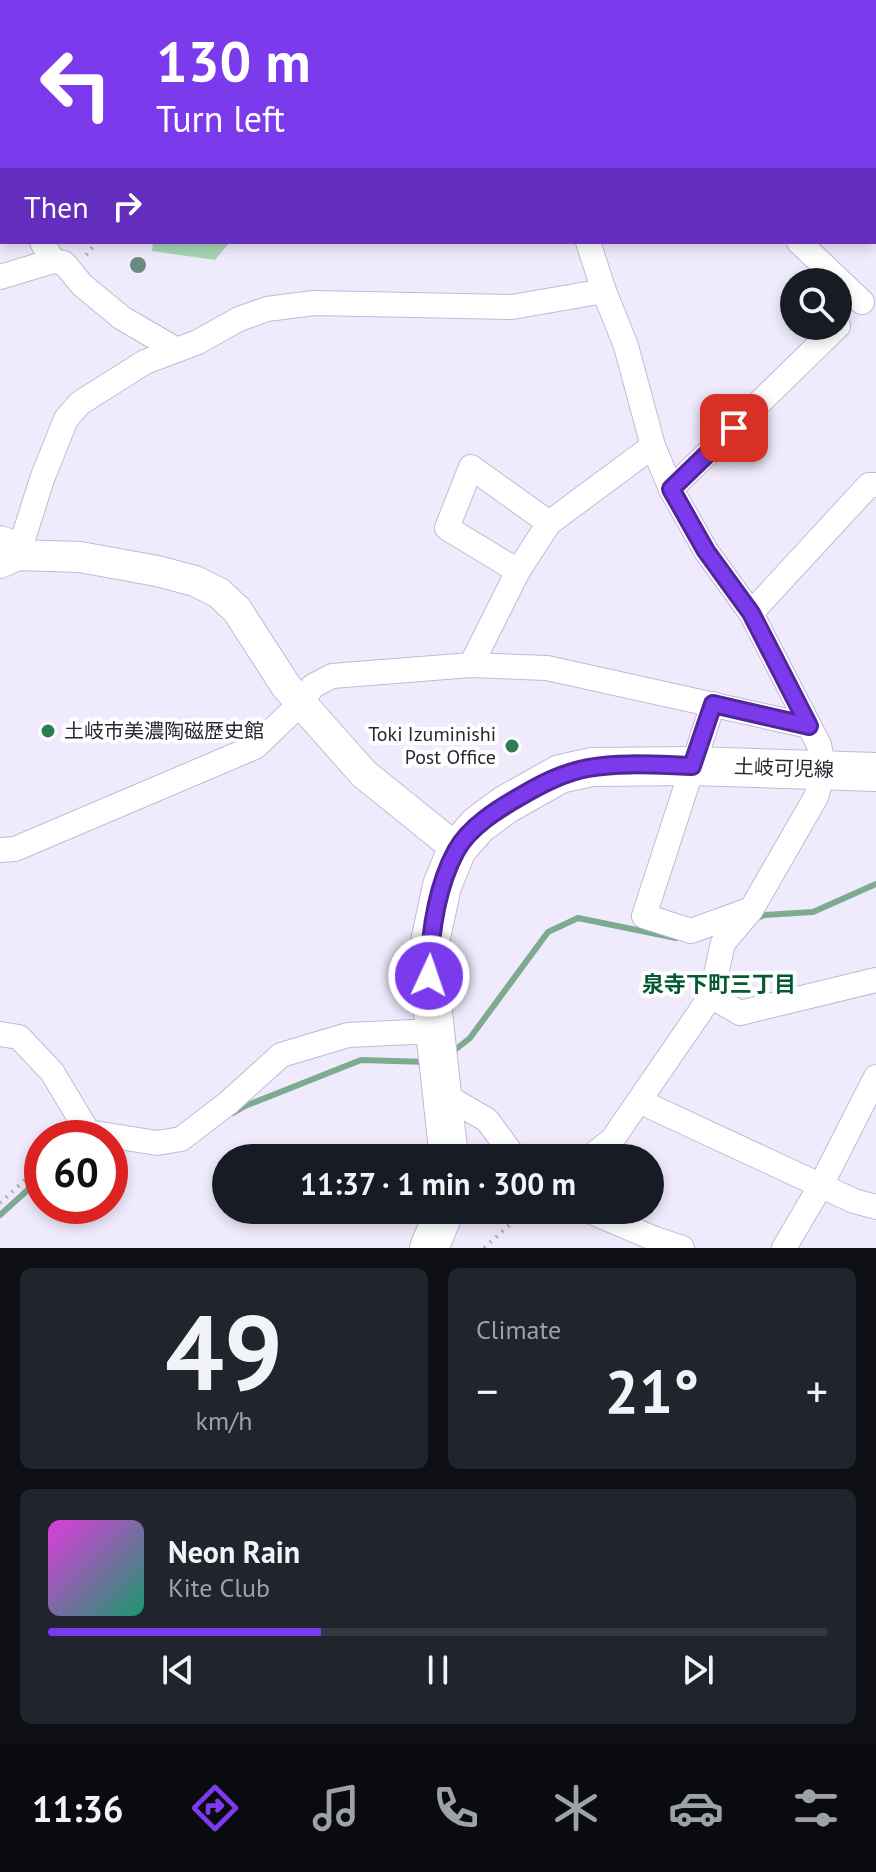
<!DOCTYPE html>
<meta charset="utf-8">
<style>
:root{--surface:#171b24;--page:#20242c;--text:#f1f3f6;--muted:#9ea1a6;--line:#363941;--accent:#7c3aed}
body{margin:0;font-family:"PT Sans","Noto Sans JP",sans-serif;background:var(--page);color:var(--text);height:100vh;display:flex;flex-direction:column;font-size:30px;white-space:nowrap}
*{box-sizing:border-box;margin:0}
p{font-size:26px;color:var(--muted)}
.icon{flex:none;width:44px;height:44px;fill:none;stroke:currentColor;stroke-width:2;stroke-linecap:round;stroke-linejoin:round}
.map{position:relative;height:1248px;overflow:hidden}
.sheet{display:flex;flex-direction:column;gap:20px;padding:20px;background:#0d0f14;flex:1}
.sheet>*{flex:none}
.hud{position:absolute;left:0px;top:0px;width:876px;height:244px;box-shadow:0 4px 12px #0003;background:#7c3aed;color:#fff;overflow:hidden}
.fabs{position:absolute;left:780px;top:268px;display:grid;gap:16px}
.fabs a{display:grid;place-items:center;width:72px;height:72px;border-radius:50%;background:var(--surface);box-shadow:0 4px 12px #0003;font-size:40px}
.speed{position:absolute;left:24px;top:1120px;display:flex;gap:16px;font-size:40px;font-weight:700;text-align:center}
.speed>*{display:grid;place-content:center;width:104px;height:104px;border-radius:50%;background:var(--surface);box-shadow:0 4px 12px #0003;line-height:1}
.speed .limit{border:12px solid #d22;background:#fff;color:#111}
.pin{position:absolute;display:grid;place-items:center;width:68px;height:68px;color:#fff;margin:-34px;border-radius:16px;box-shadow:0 4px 12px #0006}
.me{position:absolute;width:88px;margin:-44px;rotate:3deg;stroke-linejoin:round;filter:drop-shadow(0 0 6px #0008)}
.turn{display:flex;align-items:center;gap:28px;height:168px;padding:0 24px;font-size:36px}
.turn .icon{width:104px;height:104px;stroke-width:2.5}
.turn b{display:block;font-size:56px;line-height:68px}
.then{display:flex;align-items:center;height:76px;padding:0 24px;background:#0003;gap:16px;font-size:30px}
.big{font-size:60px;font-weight:700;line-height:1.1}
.sheet .card{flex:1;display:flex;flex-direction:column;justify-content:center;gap:12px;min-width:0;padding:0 28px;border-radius:12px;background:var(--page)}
.sheet .dial{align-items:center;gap:0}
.dial b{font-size:104px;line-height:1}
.song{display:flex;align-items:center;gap:24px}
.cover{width:96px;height:96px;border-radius:12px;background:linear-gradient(135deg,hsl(300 70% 55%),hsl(160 70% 35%))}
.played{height:8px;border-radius:4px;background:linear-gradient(90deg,var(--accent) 35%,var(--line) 35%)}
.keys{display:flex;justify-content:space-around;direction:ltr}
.heat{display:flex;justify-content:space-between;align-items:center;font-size:44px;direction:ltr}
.sheet .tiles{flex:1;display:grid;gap:20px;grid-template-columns:1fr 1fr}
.card:last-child{grid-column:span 2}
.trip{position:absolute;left:212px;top:1144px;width:452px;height:80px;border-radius:40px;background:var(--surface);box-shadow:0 4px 12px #0003;font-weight:700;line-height:80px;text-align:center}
.tabs{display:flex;height:128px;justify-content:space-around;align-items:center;background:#090b0e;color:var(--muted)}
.tabs .icon{width:56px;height:56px}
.tabs .active{color:var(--accent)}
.tabs b{font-size:36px;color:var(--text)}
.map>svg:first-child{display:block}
.grass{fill:#a8d6b7}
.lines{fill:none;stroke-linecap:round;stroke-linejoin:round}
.stream{stroke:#7cab8f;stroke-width:6}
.minor-casing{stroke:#c1bad6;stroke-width:26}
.tertiary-casing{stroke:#c1bad6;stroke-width:32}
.primary-casing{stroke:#c1bad6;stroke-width:40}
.path{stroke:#b3afbf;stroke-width:4;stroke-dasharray:2 6;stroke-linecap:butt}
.minor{stroke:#fff;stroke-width:24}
.tertiary{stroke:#fff;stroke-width:30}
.primary{stroke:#fff;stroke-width:38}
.tree{fill:#6d8a82}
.route-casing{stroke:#51269a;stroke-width:20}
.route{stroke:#7c3aed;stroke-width:14}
.poi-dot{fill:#2c7e50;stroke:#fff;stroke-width:3}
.labels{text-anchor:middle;stroke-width:8;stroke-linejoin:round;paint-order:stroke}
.poi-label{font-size:20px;fill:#292631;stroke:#fff;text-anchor:start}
.street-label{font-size:20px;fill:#292631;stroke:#fff}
.neighbourhood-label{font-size:22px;font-weight:bold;fill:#045a32;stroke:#fff}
</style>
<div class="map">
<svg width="876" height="1248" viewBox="0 0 876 1248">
<rect width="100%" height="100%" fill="#efebfd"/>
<polygon class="grass" points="153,242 230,242 215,260 152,251"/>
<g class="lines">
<g class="stream">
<polyline points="808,0 809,2"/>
<polyline points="874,54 876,55"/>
<polyline points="754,919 765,915 813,912 876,884"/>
<polyline points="451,1053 470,1038 548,932 578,918 676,938"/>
<polyline points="233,1113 245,1106 361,1060 427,1062"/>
<polyline points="0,1215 42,1177"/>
</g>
<g class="minor-casing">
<g id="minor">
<polyline points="532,0 533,2"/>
<polyline points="784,0 785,2"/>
<polyline points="322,2 335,0"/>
<polyline points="874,72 876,72"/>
<polyline points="0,165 2,169"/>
<polyline points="799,242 862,302"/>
<polyline points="53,261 64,263 82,285 122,318 177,350"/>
<polyline points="0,277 53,261 42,242"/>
<polyline points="671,489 838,326"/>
<polyline points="0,538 6,540 18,555"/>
<polyline points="18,555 42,479 66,419 80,403 145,362 198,342 239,319 267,309 314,303 512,307 604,291 588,242"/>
<polyline points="518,571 447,528 471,467 549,523"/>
<polyline points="751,613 869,485 876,485"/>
<polyline points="471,665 518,571 549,523 653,446"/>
<polyline points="713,704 644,916 691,931 749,910"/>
<polyline points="0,850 15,849 255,747 302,702 313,686 332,676 471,665 547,668 809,726"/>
<polyline points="711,996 740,1013 876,980"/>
<polyline points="0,1034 19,1037 52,1072 88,1132 157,1143 181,1139 228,1103 281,1055 348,1035 435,1031"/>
<polyline points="444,1095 487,1120 515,1158"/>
<polyline points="641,1102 854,1201 876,1207"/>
<polyline points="589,1158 612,1140 711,996 723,943 751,910 816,797 824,769 819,745 751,613 706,551 671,489 653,446 626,346 604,291"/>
<polyline points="587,1210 655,1239 682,1248"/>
<polyline points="784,1248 821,1185 876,1077"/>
</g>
</g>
<g class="tertiary-casing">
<polyline id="tertiary" points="0,563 18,555 80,557 157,571 195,581 219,593 237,610 286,686 364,774 457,849"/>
</g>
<g class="primary-casing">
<g id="primary">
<polyline points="449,1158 429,976 430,942 442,886 457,849 478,825 505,805 560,774 592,767 692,766 876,772"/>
<polyline points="429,1248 445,1210"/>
</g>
</g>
<g class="path">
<polyline points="86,255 97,242"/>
<polyline points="0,1203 42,1164"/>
<polyline points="484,1248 526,1210"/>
</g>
<use href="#minor" class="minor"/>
<use href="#tertiary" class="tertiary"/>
<use href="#primary" class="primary"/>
</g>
<circle class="tree" cx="138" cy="265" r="8"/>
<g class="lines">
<g class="route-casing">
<path id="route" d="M 429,976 C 430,934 436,888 456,851 C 469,827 498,809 521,796 C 543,783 563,773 588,768 C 622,762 658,765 692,766 L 713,704 L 809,726 L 751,613 L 706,551 L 671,489 L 734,428"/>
</g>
<use href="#route" class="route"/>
</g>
<g class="poi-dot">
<circle cx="48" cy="731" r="8"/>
<circle cx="512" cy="746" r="8"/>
</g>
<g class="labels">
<g class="poi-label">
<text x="64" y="738">土岐市美濃陶磁歴史館</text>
<text x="496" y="741" text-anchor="end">Toki Izuminishi<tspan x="496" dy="23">Post Office</tspan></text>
</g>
<g class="street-label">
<text transform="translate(784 768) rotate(2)" y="7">土岐可児線</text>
</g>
<g class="neighbourhood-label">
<text x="719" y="992">泉寺下町三丁目</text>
</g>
</g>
</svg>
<div class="fabs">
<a><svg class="icon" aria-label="search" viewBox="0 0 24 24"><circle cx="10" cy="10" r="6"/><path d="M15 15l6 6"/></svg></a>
</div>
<div class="speed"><div class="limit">60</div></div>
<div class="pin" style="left:734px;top:428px;background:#d93025"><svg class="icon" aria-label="arrive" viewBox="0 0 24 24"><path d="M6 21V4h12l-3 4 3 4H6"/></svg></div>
<svg class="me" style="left:429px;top:976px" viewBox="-20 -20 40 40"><circle r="17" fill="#7c3aed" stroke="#fff" stroke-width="3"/><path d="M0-11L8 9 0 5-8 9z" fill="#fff"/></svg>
<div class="trip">11:37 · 1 min · 300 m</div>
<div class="hud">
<div class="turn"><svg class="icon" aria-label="left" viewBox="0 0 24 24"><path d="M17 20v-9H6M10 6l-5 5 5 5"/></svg><div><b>130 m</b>Turn left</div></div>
<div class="then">Then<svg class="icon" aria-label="right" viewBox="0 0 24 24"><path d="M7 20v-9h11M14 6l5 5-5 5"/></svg></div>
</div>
</div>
<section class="sheet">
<div class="tiles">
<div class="card dial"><b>49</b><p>km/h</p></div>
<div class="card"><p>Climate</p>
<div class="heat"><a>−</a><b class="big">21°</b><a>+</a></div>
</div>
<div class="card">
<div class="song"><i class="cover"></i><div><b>Neon Rain</b><p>Kite Club</p></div></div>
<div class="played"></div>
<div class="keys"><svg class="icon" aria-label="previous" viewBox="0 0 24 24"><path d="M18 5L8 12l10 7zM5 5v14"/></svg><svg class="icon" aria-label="pause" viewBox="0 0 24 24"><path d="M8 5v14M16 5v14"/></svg><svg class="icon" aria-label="next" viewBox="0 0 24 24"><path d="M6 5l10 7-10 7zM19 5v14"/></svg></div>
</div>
</div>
</section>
<nav class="tabs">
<b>11:36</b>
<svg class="icon active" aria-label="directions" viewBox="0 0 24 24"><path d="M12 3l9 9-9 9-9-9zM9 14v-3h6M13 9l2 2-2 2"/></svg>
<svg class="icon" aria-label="music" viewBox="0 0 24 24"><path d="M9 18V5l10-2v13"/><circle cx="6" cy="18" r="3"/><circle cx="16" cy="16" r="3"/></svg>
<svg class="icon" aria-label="phone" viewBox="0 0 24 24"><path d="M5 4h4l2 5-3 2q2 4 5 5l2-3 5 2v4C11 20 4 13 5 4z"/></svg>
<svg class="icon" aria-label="climate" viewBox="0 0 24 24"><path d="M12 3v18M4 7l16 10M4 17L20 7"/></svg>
<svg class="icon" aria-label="car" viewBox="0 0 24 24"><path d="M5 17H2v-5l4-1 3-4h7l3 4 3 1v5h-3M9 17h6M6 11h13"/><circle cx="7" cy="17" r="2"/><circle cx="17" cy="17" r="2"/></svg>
<svg class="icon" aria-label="filters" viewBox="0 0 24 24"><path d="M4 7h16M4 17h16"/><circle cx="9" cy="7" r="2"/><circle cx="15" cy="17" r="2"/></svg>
</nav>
